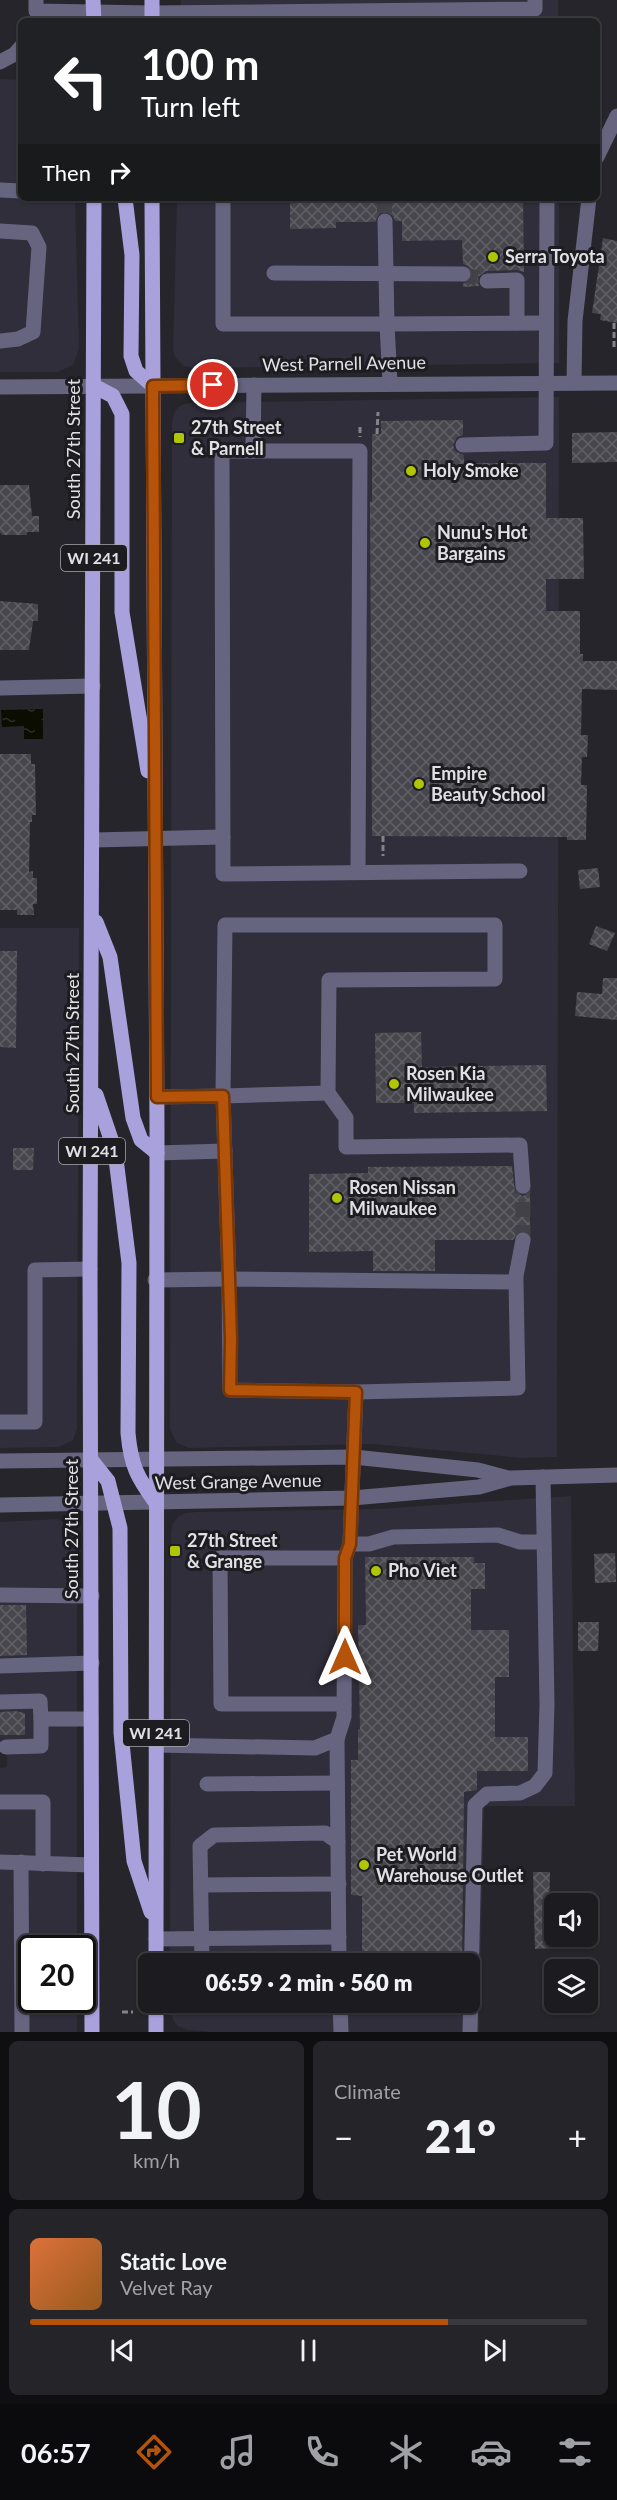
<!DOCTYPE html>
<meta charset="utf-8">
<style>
:root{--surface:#1c1c20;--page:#252529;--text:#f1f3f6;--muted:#a0a1a5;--line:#3a3a3e;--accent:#b45309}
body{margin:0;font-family:Lato,sans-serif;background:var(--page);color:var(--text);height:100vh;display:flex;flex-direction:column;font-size:22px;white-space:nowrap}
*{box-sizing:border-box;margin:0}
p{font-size:20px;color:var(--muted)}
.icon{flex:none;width:33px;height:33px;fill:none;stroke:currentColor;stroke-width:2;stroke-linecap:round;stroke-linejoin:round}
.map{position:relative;height:2032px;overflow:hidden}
.panel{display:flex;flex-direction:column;gap:9px;padding:9px;background:#0f0f12;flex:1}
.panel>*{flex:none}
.guide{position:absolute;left:18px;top:18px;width:582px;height:183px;border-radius:9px;box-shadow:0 2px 4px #0004,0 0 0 2px var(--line);background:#202124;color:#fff;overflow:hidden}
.controls{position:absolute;left:544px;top:1893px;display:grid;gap:12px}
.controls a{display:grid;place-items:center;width:54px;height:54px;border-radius:9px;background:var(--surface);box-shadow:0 2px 4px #0004,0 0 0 2px var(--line);font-size:30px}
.speed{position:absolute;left:18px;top:1935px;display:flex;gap:12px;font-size:30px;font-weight:700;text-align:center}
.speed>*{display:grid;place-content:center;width:78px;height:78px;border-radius:50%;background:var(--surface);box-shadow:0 2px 4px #0004,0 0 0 2px var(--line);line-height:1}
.speed .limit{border:3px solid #111;border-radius:9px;background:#fff;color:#111}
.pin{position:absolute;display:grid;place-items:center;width:51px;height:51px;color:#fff;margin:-26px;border:3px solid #fff;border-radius:50%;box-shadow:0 2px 6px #0007}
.me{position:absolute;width:66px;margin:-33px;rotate:0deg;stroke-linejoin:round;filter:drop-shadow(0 0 4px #0008)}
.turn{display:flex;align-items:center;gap:21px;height:126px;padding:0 24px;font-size:27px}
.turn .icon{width:78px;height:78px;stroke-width:2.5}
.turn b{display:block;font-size:42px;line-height:51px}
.then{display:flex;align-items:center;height:57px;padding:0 24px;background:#0003;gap:12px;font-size:22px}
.big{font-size:45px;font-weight:800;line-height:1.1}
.panel .tile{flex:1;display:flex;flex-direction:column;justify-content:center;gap:9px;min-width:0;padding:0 21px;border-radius:9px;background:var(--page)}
.panel .dial{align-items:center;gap:0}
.dial b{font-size:78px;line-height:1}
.song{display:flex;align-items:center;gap:18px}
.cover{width:72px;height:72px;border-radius:9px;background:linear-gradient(135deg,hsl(20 70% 55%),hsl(30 70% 35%))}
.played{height:6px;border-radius:3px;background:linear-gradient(90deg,var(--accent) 75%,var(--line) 75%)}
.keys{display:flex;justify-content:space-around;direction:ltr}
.heat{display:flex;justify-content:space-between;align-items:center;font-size:33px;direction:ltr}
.panel .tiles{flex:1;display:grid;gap:9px;grid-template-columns:1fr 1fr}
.tile:last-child{grid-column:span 2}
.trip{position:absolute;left:138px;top:1953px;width:342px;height:60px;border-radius:9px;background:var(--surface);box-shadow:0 2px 4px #0004,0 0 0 2px var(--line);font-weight:800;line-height:60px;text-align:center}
.menu{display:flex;height:96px;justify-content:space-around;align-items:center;background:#0b0b0d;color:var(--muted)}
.menu .icon{width:42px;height:42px}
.menu .active{color:var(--accent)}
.menu b{font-size:27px;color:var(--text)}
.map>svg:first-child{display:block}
.built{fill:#2f2e3a}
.water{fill:url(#water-ripples)}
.building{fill:url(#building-cross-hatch)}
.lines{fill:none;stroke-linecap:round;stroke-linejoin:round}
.minor-tunnel{stroke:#424147;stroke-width:15;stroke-dasharray:15 8;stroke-linecap:butt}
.path{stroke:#838388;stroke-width:3;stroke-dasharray:6 3;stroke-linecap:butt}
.minor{stroke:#676480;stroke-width:15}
.major{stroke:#a8a1dc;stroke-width:15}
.route-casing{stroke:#753606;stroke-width:15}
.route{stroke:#b45309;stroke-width:10}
.poi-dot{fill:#afc506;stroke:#1c1c21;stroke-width:2}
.labels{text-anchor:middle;stroke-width:6;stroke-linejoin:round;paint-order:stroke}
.shield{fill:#1c1c21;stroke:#a6a6aa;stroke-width:1.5}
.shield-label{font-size:16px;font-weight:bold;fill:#e1e1e5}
.poi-label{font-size:18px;font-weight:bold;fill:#e1e1e5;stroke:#1c1c21;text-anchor:start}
.street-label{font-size:18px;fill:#e1e1e5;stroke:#1c1c21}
</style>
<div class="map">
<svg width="617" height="2032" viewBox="0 0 617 2032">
<defs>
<pattern id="water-ripples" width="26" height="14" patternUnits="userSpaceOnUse" patternTransform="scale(1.5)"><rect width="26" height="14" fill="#0a0d00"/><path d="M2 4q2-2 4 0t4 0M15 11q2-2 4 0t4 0" fill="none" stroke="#2d3025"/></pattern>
<pattern id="building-cross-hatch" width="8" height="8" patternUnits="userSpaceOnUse" patternTransform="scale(1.5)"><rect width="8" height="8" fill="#46464c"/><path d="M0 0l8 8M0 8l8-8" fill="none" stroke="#606066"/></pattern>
</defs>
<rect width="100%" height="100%" fill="#26252b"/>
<g class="built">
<rect x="181" y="0" width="377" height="21"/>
<polygon points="0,79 21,80 21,198 75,198 79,349 73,365 58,372 0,372"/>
<polygon points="177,198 559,198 559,363 192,368 184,366 175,357 173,349"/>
<polygon points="559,397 557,1457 522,1458 373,1444 189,1448 182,1445 176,1442 170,1429 172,421 175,411 181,405 189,403"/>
<polygon points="0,928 79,928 77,1429 73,1440 59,1447 0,1448"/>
<polygon points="571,1496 575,1806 484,1806 479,2032 212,2032 188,2030 178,2026 173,2020 170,2002 470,2002 470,1964 170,1963 171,1532 173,1523 178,1517 185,1513 196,1512 378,1509"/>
<polygon points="58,1519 72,1526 77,1538 77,1948 32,1948 32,2000 77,2000 77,2032 0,2032 0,1768 7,1767 7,1747 0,1746 0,1522"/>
</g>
<polygon class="water" points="43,709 43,739 24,739 24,726 2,727 1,710"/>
<g class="building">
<polygon points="290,198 523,198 524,272 517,270 486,271 478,277 479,286 463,287 463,284 471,279 473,273 468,266 463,264 462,240 402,241 402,221 395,221 393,216 385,211 380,213 375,222 336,222 336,228 290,229"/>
<polygon points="603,238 617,241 617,323 600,320 601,314 592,313"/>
<polygon points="463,420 463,435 457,437 453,445 455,451 464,455 464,463 546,463 546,518 583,518 584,579 546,579 546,611 580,611 580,654 583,654 583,661 617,661 617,690 582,689 581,735 588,735 587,757 582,757 581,785 587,785 586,840 567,840 567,837 372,836 370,502 372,502 372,434 381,434 381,421"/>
<polygon points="617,432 617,462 572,463 572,433"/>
<polygon points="0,485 29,485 32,516 39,516 39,532 27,532 27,535 2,535 0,532"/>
<polygon points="0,601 38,604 38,621 33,621 29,650 0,650"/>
<polygon points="0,754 31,754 31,764 35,764 36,815 32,815 32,822 30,822 29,872 33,871 33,878 37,878 37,904 33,904 34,915 17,915 17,910 0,910"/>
<polygon points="598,868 600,887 580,889 578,870"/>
<polygon points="596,926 615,933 607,951 589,944"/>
<polygon points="0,951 17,951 16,1048 0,1047"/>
<polygon points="603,978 617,978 617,1020 575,1016 577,992 602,994"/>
<polygon points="421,1032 422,1067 546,1065 547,1111 414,1113 414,1103 376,1103 375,1033"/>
<polygon points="13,1148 34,1148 33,1170 13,1170"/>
<polygon points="512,1166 515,1192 523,1196 530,1192 530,1234 525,1231 519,1231 513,1240 435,1240 435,1271 373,1271 373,1251 309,1252 309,1174 368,1173 368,1167"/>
<polygon points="615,1553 616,1582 595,1583 594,1554"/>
<polygon points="365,1557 474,1557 474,1563 485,1563 485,1589 471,1589 471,1630 509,1630 509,1677 495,1677 495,1737 528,1737 528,1771 477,1771 477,1790 464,1792 462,1964 362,1964 362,1896 351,1895 351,1760 358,1760 358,1730 360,1729 358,1625 366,1625"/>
<polygon points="0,1605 26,1605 27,1655 0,1656"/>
<polygon points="578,1622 599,1622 598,1651 578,1651"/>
<polygon points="15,1711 25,1713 25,1735 0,1735 0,1712"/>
<polygon points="533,1872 550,1872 549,1920 555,1920 555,1948 535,1949"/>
</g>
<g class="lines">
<g class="minor-tunnel">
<polyline points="384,198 385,221"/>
<polyline points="463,274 487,281"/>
<polyline points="523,1240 523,1186"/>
</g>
<g class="path">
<polyline points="614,323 614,349"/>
<polyline points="360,427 360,437"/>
<polyline points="377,434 378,412"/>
<polyline points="383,836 383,856"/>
<polyline points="122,2012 133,2012"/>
</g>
<g class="minor">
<polyline points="36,0 36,11 152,13 535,9 535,0"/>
<polyline points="0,62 15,54 21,47"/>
<polyline points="597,157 617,116"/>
<polyline points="0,190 21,191"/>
<polyline points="223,198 223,324 387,324 385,221"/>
<polyline points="0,231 32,233 39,247 33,332 18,339 0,341"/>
<polyline points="274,273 463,274"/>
<polyline points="487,281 517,280 517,323"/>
<polyline points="390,383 387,324 546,323"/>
<polyline points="574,383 575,321 589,198"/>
<polyline points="254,385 253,451 222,451 223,874 520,871"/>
<polyline points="0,387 617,383"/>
<polyline points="463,445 546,443 547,198"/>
<polyline points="253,451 360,451 358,872"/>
<polyline points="0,688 93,686"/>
<polyline points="93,840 223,837"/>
<polyline points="328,1093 223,1096 225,925 495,925 495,979 329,980 328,1093 346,1118 346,1147 520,1145 523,1186"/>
<polyline points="157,1153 225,1151"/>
<polyline points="155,1280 229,1279 223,1096 157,1097"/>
<polyline points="516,1282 229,1279 230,1390 356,1392 518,1388 516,1282 516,1276 523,1240"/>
<polyline points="0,1422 35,1422 35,1270 90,1269"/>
<polyline points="0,1461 354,1457 478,1470 508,1478"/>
<polyline points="0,1505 352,1498 479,1487 511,1478 617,1475"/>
<polyline points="350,1544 369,1544 393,1537 498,1535 520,1542 543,1542"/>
<polyline points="0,1595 92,1596"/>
<polyline points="0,1666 92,1663"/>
<polyline points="0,1702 40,1701 41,1719 91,1719"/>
<polyline points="344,1704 221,1704 220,1558 345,1558"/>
<polyline points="337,1739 339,1964"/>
<polyline points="156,1745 315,1748 337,1739 344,1717 345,1558 350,1544 356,1392"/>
<polyline points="6,1747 41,1746 41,1719"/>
<polyline points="207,1784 337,1783"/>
<polyline points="0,1802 43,1802 43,1864"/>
<polyline points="0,1862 91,1865"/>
<polyline points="21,1862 22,2032"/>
<polyline points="201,1885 339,1884"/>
<polyline points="156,1939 339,1937"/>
<polyline points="202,1964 200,1846 214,1835 325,1833 338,1842"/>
<polyline points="340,2002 341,2032"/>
<polyline points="470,2032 475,1805 487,1794 520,1793 535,1786 545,1773 547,1704 543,1477"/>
</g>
<g class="major">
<polyline points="93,0 94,21"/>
<polyline points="152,0 152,21"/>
<polyline points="125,198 132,255 131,356 136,371 153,386"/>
<polyline points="152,198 157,1130 156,1964"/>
<polyline points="94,386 113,396 122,414 122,612 148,771"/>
<polyline points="96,922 110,957 133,1118 141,1140 157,1153"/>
<path d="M 96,1095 L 115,1151 L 129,1263 L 128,1433 C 131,1466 137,1477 156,1503"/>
<polyline points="92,1461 108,1481 120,1528 121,1733 134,1861 151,1912"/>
<polyline points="156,2002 156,2032"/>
<polyline points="92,2032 90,1269 94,198"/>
</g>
</g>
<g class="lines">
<g class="route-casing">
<polyline id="route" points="213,385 153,386 157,1097 223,1096 231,1339 230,1390 356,1392 350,1544 345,1558 345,1657"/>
</g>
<use href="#route" class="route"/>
</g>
<g class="poi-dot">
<circle cx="493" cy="257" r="6"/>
<rect x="173" y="432" width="12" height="12" rx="3"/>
<circle cx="411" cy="471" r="6"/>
<circle cx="425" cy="543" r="6"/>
<circle cx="419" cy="784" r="6"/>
<circle cx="394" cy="1084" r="6"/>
<circle cx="337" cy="1198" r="6"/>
<rect x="169" y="1545" width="12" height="12" rx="3"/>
<circle cx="376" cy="1571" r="6"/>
<circle cx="364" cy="1865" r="6"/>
</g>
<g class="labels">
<g class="shield">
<rect x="61" y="545" width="66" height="26" rx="4.5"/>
<rect x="59" y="1138" width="66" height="26" rx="4.5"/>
<rect x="123" y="1720" width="66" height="26" rx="4.5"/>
</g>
<g class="shield-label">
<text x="94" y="564">WI 241</text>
<text x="92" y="1157">WI 241</text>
<text x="156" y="1739">WI 241</text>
</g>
<g class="poi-label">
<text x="505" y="263">Serra Toyota</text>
<text x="191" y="434">27th Street<tspan x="191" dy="21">&amp; Parnell</tspan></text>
<text x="423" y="477">Holy Smoke</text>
<text x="437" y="539">Nunu's Hot<tspan x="437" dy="21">Bargains</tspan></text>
<text x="431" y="780">Empire<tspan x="431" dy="21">Beauty School</tspan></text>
<text x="406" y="1080">Rosen Kia<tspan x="406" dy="21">Milwaukee</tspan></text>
<text x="349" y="1194">Rosen Nissan<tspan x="349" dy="21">Milwaukee</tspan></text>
<text x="187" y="1547">27th Street<tspan x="187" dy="21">&amp; Grange</tspan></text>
<text x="388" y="1577">Pho Viet</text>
<text x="376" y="1861">Pet World<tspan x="376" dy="21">Warehouse Outlet</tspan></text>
</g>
<g class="street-label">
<text transform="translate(344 364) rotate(-1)" y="6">West Parnell Avenue</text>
<text transform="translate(74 449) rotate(-90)" y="6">South 27th Street</text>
<text transform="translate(73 1043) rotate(-90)" y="6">South 27th Street</text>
<text transform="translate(238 1482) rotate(-1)" y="6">West Grange Avenue</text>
<text transform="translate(72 1529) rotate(-90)" y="6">South 27th Street</text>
</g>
</g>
</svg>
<div class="controls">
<a><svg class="icon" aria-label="sound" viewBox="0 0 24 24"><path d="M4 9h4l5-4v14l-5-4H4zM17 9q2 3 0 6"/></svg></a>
<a><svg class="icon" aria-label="layers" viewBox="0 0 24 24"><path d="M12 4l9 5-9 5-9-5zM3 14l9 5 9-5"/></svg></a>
</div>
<div class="speed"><div class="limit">20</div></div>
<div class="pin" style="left:213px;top:385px;background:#d93025"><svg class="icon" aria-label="arrive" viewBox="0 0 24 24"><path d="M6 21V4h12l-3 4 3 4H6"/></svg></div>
<svg class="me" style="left:345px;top:1657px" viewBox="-20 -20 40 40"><path d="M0-17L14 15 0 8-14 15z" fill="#b45309" stroke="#fff" stroke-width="4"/></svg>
<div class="trip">06:59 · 2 min · 560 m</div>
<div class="guide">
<div class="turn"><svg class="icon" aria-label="left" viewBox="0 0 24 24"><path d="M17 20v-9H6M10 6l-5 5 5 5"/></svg><div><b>100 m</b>Turn left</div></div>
<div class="then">Then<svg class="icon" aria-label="right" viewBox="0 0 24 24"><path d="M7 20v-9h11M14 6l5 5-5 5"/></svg></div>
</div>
</div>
<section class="panel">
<div class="tiles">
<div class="tile dial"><b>10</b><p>km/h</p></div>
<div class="tile"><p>Climate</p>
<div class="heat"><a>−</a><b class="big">21°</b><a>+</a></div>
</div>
<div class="tile">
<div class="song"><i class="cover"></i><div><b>Static Love</b><p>Velvet Ray</p></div></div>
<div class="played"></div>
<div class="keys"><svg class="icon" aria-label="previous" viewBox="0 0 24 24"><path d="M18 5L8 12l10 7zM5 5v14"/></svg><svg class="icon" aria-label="pause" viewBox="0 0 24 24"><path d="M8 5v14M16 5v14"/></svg><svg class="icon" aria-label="next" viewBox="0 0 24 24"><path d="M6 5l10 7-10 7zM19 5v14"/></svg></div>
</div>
</div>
</section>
<nav class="menu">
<b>06:57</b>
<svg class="icon active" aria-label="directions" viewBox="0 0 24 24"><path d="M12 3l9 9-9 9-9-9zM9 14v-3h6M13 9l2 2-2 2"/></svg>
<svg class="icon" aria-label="music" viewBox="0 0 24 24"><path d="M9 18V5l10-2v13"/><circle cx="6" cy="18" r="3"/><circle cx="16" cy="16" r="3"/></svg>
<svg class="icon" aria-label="phone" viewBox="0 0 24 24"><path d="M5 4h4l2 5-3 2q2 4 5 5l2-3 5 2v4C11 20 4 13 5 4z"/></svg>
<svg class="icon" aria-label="climate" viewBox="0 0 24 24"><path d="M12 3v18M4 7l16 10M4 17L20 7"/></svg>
<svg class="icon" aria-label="car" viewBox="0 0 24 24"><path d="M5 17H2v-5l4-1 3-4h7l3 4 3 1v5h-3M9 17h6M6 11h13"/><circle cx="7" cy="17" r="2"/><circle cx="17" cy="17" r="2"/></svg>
<svg class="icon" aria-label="filters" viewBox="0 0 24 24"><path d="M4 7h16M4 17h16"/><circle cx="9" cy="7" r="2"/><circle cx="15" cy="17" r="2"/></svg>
</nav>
